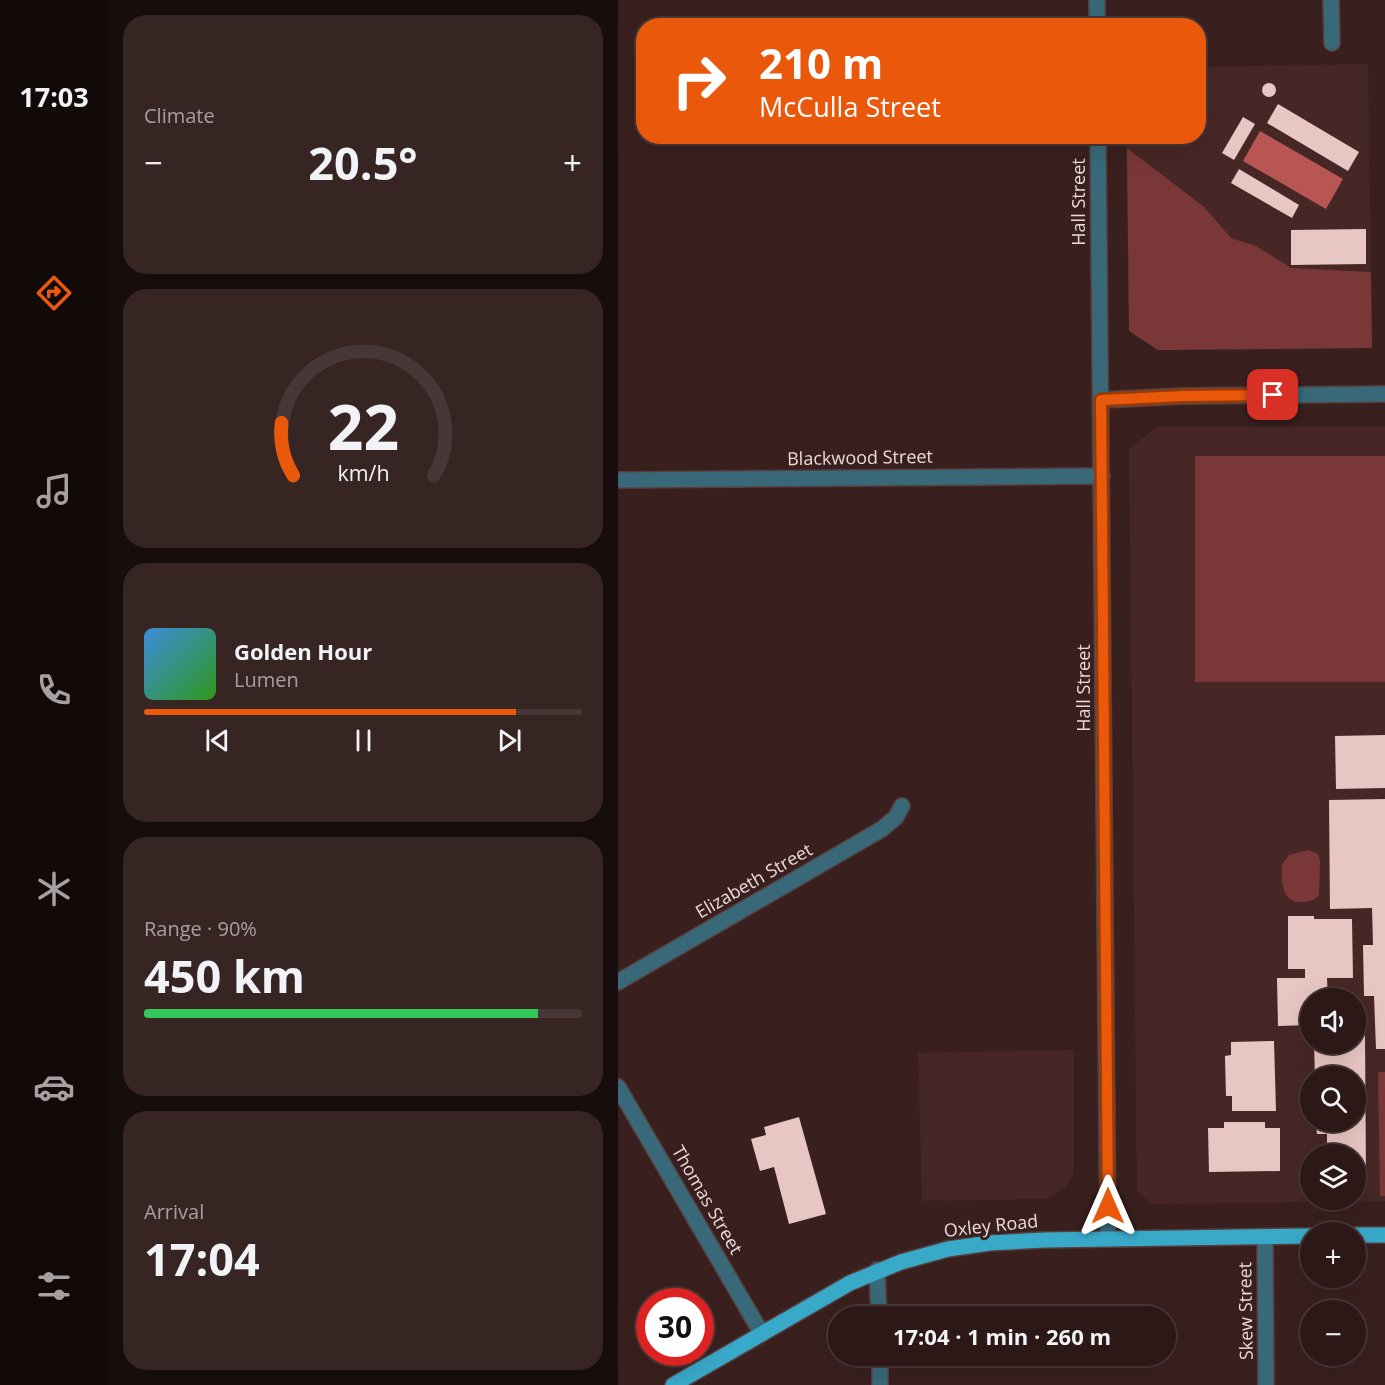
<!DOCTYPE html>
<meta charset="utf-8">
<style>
:root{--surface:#2b1817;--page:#372524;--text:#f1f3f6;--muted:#a6a0a1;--line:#473736;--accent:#ea580c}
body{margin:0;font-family:"Open Sans",sans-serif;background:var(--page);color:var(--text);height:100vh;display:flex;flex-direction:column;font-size:22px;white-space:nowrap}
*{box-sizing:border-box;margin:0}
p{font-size:20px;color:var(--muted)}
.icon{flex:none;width:33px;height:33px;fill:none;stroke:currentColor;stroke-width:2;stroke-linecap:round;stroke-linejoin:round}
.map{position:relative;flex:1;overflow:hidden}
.side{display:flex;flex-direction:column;gap:15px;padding:15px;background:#180d0d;width:510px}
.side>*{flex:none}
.top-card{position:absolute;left:18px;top:18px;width:570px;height:126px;border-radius:24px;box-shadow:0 6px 24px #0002,0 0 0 2px var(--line);background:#ea580c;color:#fff;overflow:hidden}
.fabs{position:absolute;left:682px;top:988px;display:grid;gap:12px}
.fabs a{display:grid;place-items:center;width:66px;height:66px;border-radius:50%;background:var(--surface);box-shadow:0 6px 24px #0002,0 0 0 2px var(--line);font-size:30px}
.speed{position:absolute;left:18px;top:1288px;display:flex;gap:12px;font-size:30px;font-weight:700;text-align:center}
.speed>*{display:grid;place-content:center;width:78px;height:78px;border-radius:50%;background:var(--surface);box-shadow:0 6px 24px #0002,0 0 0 2px var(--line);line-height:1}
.speed .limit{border:9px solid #d22;background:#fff;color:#111}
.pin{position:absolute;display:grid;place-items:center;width:51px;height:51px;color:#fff;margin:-26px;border-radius:12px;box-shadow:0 3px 9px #0006}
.me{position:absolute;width:66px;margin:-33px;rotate:0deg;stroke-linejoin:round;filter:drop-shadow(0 0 4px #0008)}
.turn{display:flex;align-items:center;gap:21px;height:126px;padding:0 24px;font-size:27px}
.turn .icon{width:78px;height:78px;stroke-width:2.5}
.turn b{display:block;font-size:42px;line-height:51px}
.big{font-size:45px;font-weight:700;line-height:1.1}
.side .tile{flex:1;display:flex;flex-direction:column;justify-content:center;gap:9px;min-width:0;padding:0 21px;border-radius:24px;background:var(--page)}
.side .dial{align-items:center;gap:0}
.dial svg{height:156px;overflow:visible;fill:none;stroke:var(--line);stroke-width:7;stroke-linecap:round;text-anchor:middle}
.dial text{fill:var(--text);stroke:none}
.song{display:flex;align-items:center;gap:18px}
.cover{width:72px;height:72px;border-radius:9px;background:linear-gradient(135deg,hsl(210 70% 55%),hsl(110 70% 35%))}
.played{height:6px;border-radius:3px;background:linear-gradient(90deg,var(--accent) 85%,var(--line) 85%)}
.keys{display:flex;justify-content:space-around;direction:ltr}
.heat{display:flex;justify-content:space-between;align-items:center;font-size:33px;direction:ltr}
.charge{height:9px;border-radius:4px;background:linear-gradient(90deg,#34c759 90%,var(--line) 0)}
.trip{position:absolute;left:210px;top:1306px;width:348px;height:60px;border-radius:30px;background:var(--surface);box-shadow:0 6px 24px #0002,0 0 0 2px var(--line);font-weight:700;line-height:60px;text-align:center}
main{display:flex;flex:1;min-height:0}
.tab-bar{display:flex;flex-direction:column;width:108px;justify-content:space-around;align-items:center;background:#110a09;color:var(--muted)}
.tab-bar .icon{width:42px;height:42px}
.tab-bar .current{color:var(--accent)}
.tab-bar b{font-size:27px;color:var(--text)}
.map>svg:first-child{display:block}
.built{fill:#472725;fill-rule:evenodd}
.green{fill:#793837}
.water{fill:#b85654}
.building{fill:#e8c6c3}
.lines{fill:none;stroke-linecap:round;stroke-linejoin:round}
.minor-casing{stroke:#553e3d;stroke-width:18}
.major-casing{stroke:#553e3d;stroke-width:18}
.minor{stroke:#396979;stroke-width:15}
.major{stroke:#39a9ca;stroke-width:15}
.route-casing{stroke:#983908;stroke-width:15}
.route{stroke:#ea580c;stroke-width:10}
.labels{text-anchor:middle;stroke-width:6;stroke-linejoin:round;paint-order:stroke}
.street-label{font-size:18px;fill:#ebdad8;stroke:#39201f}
</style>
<main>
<nav class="tab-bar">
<b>17:03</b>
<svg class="icon current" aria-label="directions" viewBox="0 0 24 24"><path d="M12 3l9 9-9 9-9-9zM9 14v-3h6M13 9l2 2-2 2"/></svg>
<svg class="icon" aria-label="music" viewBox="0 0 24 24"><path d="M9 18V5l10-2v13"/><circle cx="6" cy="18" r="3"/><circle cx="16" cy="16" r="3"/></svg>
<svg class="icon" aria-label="phone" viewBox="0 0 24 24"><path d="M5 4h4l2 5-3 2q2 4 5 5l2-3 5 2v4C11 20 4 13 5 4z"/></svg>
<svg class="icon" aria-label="climate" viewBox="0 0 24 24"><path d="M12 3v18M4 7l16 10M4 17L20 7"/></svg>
<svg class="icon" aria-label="car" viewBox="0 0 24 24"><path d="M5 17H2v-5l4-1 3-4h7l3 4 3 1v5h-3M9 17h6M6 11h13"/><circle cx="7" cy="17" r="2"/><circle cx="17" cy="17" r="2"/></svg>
<svg class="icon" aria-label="filters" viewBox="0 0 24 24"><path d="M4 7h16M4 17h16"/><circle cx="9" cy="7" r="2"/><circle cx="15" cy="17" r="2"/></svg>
</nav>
<section class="side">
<div class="tile"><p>Climate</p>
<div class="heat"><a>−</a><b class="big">20.5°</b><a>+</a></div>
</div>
<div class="tile dial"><svg viewBox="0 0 100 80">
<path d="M14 69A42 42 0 1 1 86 69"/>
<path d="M14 69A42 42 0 0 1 8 42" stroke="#ea580c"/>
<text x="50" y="56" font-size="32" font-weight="700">22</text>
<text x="50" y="72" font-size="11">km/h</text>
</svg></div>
<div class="tile">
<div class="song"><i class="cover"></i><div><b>Golden Hour</b><p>Lumen</p></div></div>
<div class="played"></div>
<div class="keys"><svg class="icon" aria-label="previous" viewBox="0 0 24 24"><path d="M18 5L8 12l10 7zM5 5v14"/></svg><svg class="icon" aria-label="pause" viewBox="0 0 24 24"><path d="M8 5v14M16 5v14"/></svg><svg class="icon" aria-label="next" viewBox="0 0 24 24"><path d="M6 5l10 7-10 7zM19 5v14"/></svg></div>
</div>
<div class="tile"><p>Range · 90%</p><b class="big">450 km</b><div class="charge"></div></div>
<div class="tile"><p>Arrival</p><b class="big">17:04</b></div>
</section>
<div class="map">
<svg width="767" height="1385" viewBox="0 0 767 1385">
<rect width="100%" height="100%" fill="#39201f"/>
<g class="built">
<polygon points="750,64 754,348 540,350 511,331 508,137 580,136 581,67"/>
<path d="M 540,427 L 767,427 L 767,1201 L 533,1204 L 519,1190 L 511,448 ZM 693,999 L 738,999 L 738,1044 L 693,1044 ZM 693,1077 L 738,1077 L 738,1122 L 693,1122 ZM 693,1155 L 738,1155 L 738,1200 L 693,1200 Z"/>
<polygon points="456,1050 456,1173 447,1187 428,1199 304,1201 300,1053"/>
</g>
<g class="green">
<polygon points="509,148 586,207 613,238 638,246 673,268 753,272 754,348 540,350 511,331"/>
<rect x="577" y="456" width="190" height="226"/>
<path d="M 690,850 L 700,854 L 702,861 L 701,895 C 696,901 691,902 683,902 C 663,903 663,879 664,864 L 671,855 Z"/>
<polygon points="760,1072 767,1072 767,1196 762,1196"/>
</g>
<polygon class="water" points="642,131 725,179 708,209 625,161"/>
<g class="building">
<circle cx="651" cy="90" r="7"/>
<polygon points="660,104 741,152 730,171 649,123"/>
<polygon points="625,117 637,124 616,160 604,153"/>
<polygon points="621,169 681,205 674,218 613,183"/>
<polygon points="748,229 748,264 673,265 673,230"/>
<polygon points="767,735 767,788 718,789 717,736"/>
<polygon points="767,799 767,1049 758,1049 756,996 746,996 745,945 755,945 754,908 712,909 711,800"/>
<polygon points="670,916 696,916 696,919 734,919 735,978 709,978 710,999 693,999 693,1025 660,1026 659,978 687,978 687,969 670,969"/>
<polygon points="738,1034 747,1034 748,1176 738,1176 738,1155 709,1155 709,1134 699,1134 698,1122 738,1122 738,1077 697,1077 696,1044 738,1044"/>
<polygon points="656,1041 658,1111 614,1111 614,1096 608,1096 607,1056 613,1055 613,1042"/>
<polygon points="181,1117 208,1214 171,1224 156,1167 142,1171 133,1139 148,1135 146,1127"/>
<polygon points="606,1122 647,1122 647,1128 662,1128 662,1171 591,1172 590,1128 606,1128"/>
</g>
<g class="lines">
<g class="minor-casing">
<g id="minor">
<polyline points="479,0 479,26"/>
<polyline points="713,0 714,43"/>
<polyline points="480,136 490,1239"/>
<polyline points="483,400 565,396 767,394"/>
<polyline points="0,480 484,476"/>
<polyline points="0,982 264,829 278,817 284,806"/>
<polyline points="0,1087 144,1334"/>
<polyline points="647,1237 648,1385"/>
<polyline points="259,1270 261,1317"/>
<polyline points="262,1356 262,1385"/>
</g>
</g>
<g class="major-casing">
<g id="major">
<polyline points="738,1235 767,1235"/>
<polyline points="55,1385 232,1283 283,1262 330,1249 371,1243 426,1240 693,1236"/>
</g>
</g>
<use href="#minor" class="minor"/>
<use href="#major" class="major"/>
</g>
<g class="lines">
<g class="route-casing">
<polyline id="route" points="490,1206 483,400 566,396 655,395"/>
</g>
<use href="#route" class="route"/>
</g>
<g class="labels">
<g class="street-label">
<text transform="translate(461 202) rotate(-90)" y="6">Hall Street</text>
<text transform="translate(242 458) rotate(-1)" y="6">Blackwood Street</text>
<text transform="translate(466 688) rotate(-90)" y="6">Hall Street</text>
<text transform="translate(136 881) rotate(-30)" y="6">Elizabeth Street</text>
<text transform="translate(89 1200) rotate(60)" y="6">Thomas Street</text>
<text transform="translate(373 1226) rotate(-6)" y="6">Oxley Road</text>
<text transform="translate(628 1311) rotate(-91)" y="6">Skew Street</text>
</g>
</g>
</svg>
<div class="fabs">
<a><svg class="icon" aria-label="sound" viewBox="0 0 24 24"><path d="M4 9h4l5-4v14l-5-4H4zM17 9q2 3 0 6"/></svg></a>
<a><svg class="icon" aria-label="search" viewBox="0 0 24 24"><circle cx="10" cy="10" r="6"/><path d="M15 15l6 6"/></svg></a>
<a><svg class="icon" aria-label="layers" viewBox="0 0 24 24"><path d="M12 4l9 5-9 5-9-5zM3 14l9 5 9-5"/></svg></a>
<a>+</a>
<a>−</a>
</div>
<div class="speed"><div class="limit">30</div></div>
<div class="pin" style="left:655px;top:395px;background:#d93025"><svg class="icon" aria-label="arrive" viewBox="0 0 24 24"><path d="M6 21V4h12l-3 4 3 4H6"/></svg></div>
<svg class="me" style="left:490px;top:1206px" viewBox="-20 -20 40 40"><path d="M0-17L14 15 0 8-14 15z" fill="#ea580c" stroke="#fff" stroke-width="4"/></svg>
<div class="trip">17:04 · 1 min · 260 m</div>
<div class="top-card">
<div class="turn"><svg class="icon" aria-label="right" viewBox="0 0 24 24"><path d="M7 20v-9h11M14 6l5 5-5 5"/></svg><div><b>210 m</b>McCulla Street</div></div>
</div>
</div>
</main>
